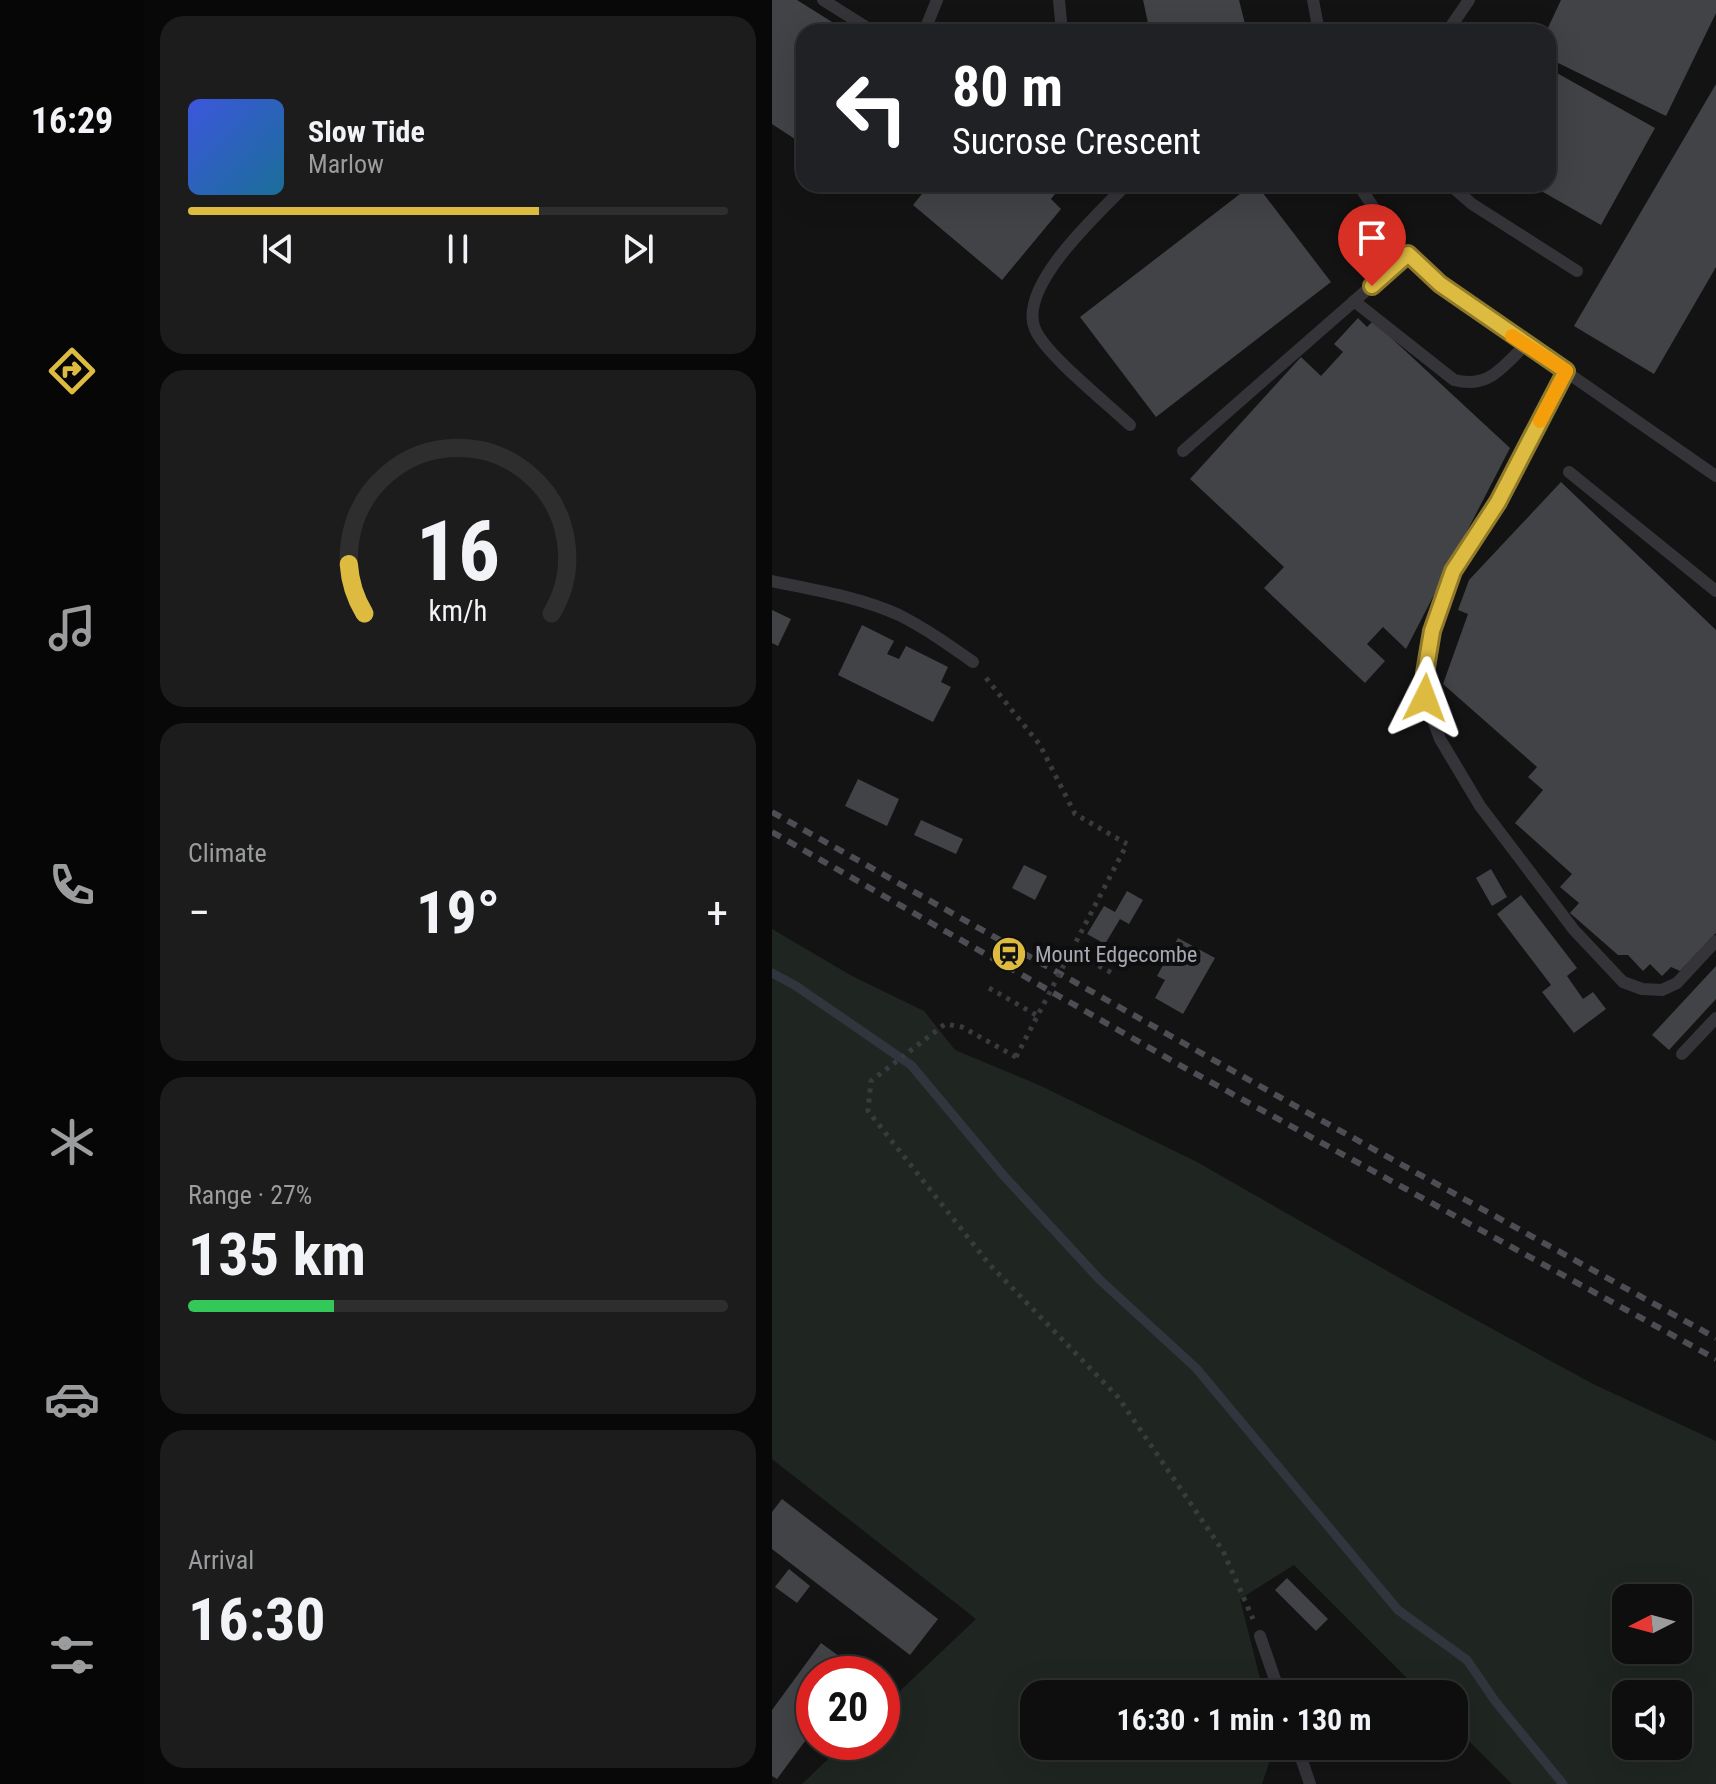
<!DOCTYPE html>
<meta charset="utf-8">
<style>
:root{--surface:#0e0e0f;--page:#1c1c1d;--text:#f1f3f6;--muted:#9b9c9e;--line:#2e2e2f;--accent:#ddbb41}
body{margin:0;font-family:"Roboto Condensed",sans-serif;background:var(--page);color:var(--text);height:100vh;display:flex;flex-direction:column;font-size:30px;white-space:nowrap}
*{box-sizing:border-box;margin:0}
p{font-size:26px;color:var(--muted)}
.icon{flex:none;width:44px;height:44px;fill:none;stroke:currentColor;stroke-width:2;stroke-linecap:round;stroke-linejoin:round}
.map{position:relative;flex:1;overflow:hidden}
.drawer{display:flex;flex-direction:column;gap:16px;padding:16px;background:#080808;width:628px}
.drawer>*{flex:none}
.top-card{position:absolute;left:24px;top:24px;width:760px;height:168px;border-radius:24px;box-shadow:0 8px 32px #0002,0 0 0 2px var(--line);background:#202124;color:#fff;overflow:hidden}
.needle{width:52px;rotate:264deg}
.tools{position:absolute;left:840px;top:1584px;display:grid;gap:16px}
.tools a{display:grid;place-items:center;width:80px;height:80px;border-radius:16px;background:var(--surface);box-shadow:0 8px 32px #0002,0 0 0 2px var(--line);font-size:40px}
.speed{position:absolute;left:24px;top:1656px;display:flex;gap:16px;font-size:40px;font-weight:700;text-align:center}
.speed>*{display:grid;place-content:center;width:104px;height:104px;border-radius:50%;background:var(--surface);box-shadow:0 8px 32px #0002,0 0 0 2px var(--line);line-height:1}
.speed .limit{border:12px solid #d22;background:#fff;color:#111}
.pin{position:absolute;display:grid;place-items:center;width:68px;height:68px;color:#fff;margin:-82px -34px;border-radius:50% 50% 50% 0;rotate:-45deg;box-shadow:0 0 8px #0007}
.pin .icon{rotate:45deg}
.me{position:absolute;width:88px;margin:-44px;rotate:3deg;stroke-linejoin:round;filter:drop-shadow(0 0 6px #0008)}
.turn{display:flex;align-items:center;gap:28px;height:168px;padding:0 24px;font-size:36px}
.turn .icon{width:104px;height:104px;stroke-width:2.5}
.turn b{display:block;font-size:56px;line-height:68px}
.big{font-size:60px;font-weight:700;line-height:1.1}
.drawer .card{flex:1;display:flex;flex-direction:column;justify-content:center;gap:12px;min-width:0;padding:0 28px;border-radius:24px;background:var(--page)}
.drawer .dial{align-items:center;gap:0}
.dial svg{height:208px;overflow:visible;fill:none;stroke:var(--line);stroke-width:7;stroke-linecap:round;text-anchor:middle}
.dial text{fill:var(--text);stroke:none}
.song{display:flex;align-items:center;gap:24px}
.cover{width:96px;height:96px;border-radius:12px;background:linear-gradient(135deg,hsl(230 70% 55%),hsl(200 70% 35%))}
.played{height:8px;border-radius:4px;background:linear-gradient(90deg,var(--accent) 65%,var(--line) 65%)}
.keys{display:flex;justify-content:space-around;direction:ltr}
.heat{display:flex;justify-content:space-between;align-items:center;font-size:44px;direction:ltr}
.charge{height:12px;border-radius:6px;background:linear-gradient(90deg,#34c759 27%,var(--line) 0)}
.trip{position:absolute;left:248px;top:1680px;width:448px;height:80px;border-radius:24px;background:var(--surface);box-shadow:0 8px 32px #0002,0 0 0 2px var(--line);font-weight:700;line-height:80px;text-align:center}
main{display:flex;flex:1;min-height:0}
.menu{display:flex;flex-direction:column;width:144px;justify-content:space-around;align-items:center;background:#060606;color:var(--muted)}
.menu .icon{width:56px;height:56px}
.menu .on{color:var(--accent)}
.menu b{font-size:36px;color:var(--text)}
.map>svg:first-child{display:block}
.green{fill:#1f2621;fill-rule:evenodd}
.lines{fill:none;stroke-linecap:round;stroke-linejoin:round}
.stream{stroke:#2f363d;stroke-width:9}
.building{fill:#424347}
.path{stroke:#3a3b3f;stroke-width:5;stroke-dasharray:4 6;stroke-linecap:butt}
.lane{stroke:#343439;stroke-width:12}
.rail{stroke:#4d4e53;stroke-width:6;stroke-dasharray:10 8;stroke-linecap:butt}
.path-bridge{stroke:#3a3b3f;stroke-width:5;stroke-dasharray:4 6;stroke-linecap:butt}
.route-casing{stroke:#907a2a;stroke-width:20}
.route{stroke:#ddbb41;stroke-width:14}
.slow{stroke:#f59e0b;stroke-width:14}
.labels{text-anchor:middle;stroke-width:8;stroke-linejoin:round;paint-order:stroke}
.poi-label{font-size:22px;fill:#a6a8b3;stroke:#0e0e0f;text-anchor:start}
</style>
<main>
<nav class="menu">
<b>16:29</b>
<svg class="icon on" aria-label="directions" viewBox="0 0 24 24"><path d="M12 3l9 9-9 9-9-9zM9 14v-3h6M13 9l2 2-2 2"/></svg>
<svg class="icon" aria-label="music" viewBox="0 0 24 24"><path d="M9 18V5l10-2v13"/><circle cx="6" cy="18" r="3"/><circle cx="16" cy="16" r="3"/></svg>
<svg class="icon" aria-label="phone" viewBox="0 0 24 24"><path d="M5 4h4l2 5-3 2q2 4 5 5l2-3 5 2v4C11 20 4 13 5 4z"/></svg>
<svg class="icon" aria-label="climate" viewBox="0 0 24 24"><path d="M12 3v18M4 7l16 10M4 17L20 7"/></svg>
<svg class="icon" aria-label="car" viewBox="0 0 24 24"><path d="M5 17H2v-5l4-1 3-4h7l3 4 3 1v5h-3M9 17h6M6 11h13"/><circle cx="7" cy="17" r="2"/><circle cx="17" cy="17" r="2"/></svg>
<svg class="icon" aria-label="filters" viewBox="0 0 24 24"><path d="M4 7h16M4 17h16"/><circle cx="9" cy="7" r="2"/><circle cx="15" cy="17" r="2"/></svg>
</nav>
<section class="drawer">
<div class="card">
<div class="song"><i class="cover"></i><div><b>Slow Tide</b><p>Marlow</p></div></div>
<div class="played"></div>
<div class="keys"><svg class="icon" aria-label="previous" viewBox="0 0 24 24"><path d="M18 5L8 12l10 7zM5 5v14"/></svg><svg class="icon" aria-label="pause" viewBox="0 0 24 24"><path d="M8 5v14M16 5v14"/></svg><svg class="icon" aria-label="next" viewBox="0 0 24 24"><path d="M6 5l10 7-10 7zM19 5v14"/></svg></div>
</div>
<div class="card dial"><svg viewBox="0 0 100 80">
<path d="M14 69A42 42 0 1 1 86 69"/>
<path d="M14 69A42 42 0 0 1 8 50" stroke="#ddbb41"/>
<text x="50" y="56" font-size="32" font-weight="700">16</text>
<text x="50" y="72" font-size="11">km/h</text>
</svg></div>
<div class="card"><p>Climate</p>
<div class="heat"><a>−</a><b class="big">19°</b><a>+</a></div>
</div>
<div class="card"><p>Range · 27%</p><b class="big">135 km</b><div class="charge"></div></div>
<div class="card"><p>Arrival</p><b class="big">16:30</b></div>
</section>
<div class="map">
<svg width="944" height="1784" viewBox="0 0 944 1784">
<rect width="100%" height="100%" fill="#131314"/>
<path class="green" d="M 0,929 L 80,976 L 152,1011 L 183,1050 L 267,1085 L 425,1162 L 631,1280 L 821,1384 L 944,1441 L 944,1784 L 740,1784 L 682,1726 L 682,1694 L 651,1694 L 522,1565 L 468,1599 L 492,1694 L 262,1694 L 262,1746 L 503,1746 L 490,1784 L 30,1784 L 74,1742 L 110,1742 L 110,1708 L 204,1619 L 0,1459 ZM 854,1598 L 906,1598 L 906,1650 L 854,1650 ZM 854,1694 L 906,1694 L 906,1746 L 854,1746 Z"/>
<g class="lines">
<polyline class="stream" points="0,973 24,986 139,1065 232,1176 328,1280 424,1368 626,1610 695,1660 723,1701 791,1784"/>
</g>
<g class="building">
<polygon points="0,0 25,0 76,32 32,32 32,145 0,124"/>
<polygon points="371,0 467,0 475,32 378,32"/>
<polygon points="789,0 944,0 944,13 894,116 776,58 776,32 774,32"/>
<polygon points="776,68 883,128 829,225 757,184 776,184"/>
<polygon points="944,84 944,267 882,374 802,326"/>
<polygon points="158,184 291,184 279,199 289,209 230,280 141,205"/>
<polygon points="481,184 484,184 559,282 384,417 308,317"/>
<polygon points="586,318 595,327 601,321 738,448 634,649 611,627 595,644 613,661 593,683 492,588 512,567 418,479 529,357 549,376 571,352 562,344"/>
<polygon points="789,482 944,630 944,933 908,971 899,967 890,976 878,964 871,971 856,955 846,955 798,913 807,903 788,887 800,874 743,823 771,790 756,777 765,767 671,684 696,614 686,610 697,580"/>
<polygon points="0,610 19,619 6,646 0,643"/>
<polygon points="90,625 122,641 115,654 127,659 134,646 176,667 169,682 179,687 161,722 66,675"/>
<polygon points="86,779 127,799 115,826 73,806"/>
<polygon points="149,820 191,839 184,854 142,835"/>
<polygon points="252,865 275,876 263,900 240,888"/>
<polygon points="719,869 735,897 720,906 704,878"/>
<polygon points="355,891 371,900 357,924 348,919 333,944 315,934 332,906 343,912"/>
<polygon points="749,895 805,968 795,976 811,999 821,992 834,1009 802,1033 770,992 779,985 725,914"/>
<polygon points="406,938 443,958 411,1014 383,998 393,980 385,976"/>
<polygon points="944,966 944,999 897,1050 880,1035"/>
<polygon points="10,1499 166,1619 138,1655 0,1549 0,1512"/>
<polygon points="17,1569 38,1586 25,1603 3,1587"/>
<polygon points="515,1578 556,1619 544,1631 503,1590"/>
<polygon points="49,1643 86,1670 83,1674 42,1674 42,1729 5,1779 0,1776 0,1710"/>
</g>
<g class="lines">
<g class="path">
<polyline points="214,678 268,745 303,814 355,844"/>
<polyline points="300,952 344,975"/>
<polyline points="217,988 266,1016"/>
<polyline points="244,1057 190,1027 173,1024 99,1081 96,1111 217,1264 346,1397 451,1551 481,1619"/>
</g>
<g class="lane">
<polyline points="51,0 102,32"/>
<polyline points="287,0 290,32"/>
<polyline points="541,0 547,32"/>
<polyline points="152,32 165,0"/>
<polyline points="675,32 697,0"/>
<path d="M 355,184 C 328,212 245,286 263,329 C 273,354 336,404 358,425"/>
<polyline points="586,184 627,246 668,284 944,476"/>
<polyline points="677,184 700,204 805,271"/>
<path d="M 582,301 L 682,380 C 718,389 729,367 754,345"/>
<polyline points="794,371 726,502 681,571 660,631 653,673 653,698 668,739 708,806 802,930 851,982 870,989 890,990 905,983 944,941"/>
<polyline points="411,451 636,254"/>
<polyline points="797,472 944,591"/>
<path d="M 0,581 C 42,590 88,597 127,615 C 153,628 177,645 201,662"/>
<polyline points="910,1054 944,1018"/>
<polyline points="488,1636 508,1694"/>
<polyline points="525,1746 538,1784"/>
</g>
<g class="rail">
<polyline points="0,812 527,1108 944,1338"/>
<polyline points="0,832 404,1063 944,1359"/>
</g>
<polyline class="path-bridge" points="244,1057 355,844"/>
</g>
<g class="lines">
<g class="route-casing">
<polyline id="route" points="600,286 636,254 668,284 794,371 726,502 681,571 660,631 653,673 653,698"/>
</g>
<use href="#route" class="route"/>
<polyline class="slow" points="740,336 794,371 768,421"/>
</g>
<defs>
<g id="station-disc" transform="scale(1.8)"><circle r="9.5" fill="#ddbb41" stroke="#0e0e0f"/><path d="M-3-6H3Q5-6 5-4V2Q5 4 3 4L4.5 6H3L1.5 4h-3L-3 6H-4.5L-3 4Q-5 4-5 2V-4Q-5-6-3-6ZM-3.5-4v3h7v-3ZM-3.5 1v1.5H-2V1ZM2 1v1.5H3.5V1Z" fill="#111"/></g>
</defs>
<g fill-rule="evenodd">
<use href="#station-disc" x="237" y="954"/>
</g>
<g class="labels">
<g class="poi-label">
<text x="263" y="962">Mount Edgecombe</text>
</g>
</g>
</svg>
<div class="tools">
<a><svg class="needle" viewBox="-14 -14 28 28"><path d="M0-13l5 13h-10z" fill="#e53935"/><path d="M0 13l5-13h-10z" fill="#9b9c9e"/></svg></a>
<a><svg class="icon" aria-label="sound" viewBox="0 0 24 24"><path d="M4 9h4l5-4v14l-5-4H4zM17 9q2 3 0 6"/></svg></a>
</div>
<div class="speed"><div class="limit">20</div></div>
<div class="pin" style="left:600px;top:286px;background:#d93025"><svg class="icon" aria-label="arrive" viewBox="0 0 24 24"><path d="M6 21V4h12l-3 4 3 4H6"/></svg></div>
<svg class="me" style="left:653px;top:698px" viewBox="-20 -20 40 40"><path d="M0-17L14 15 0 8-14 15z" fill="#ddbb41" stroke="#fff" stroke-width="4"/></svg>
<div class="trip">16:30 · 1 min · 130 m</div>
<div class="top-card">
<div class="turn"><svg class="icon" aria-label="left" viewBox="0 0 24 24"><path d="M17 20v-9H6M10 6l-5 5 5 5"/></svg><div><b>80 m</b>Sucrose Crescent</div></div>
</div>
</div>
</main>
